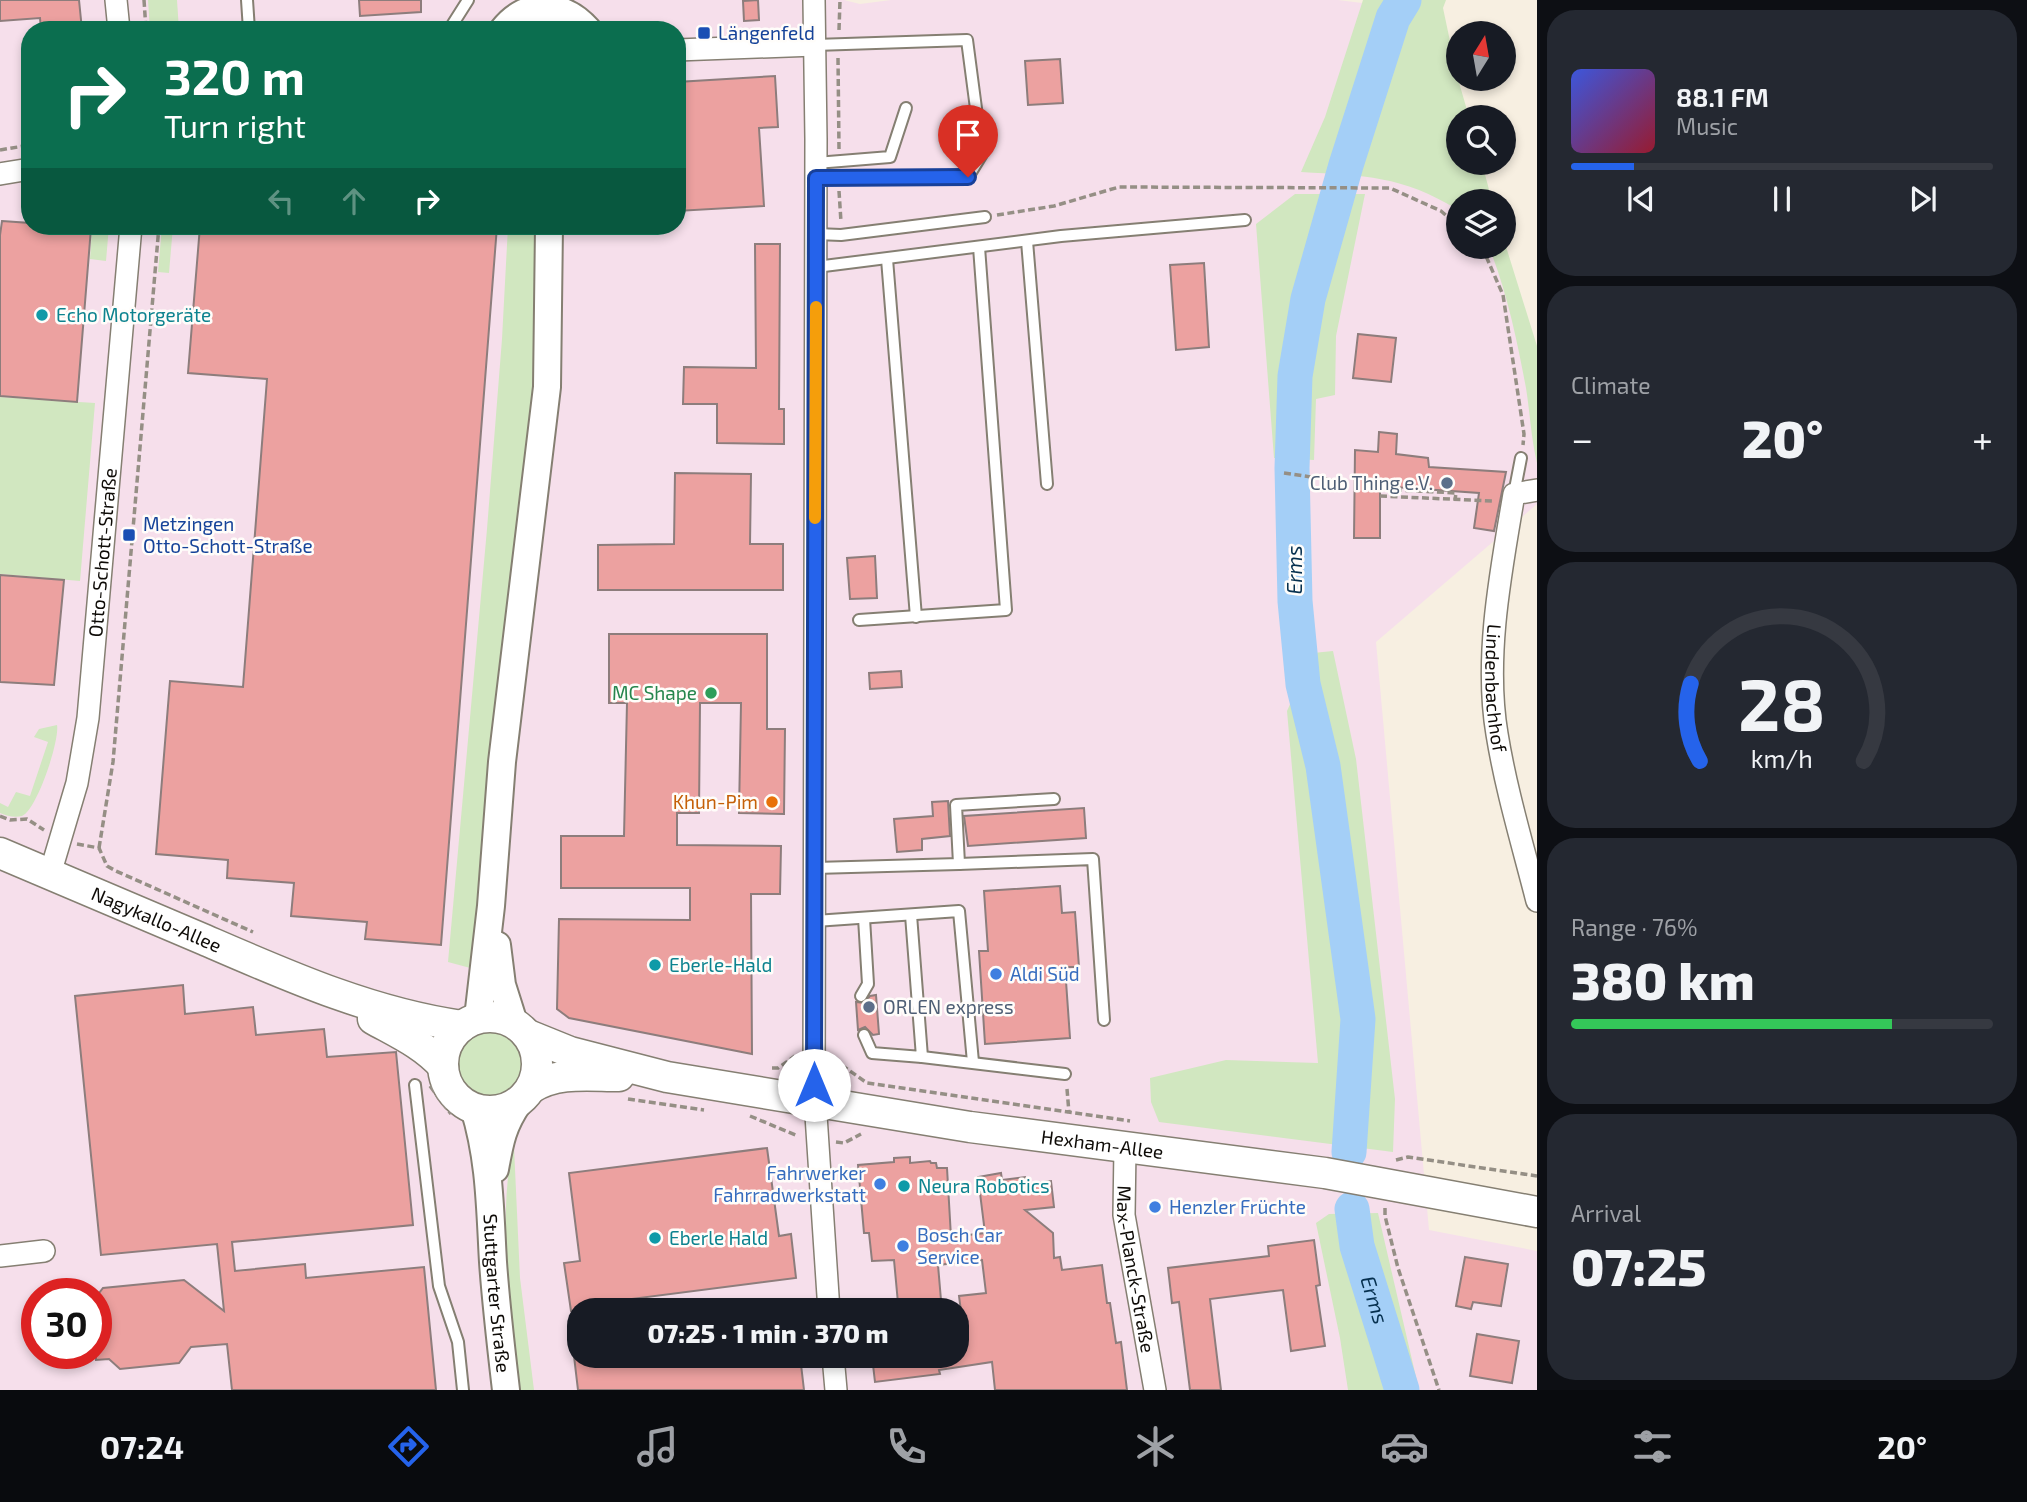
<!DOCTYPE html>
<meta charset="utf-8">
<style>
:root{--surface:#171b24;--page:#242831;--text:#f1f3f6;--muted:#9ea1a6;--line:#363941;--accent:#2563eb}
body{margin:0;font-family:"Exo 2",sans-serif;background:var(--page);color:var(--text);height:100vh;display:flex;flex-direction:column;font-size:26px;white-space:nowrap}
*{box-sizing:border-box;margin:0}
p{font-size:23px;color:var(--muted)}
.icon{flex:none;width:38px;height:38px;fill:none;stroke:currentColor;stroke-width:2;stroke-linecap:round;stroke-linejoin:round}
.map{position:relative;flex:1;overflow:hidden}
.side{display:flex;flex-direction:column;gap:10px;padding:10px;background:#0d0f14;width:490px}
.side>*{flex:none}
.hud{position:absolute;left:21px;top:21px;width:665px;height:214px;border-radius:28px;box-shadow:0 4px 10px #0003;background:#0b6e4f;color:#fff;overflow:hidden}
.needle{width:46px;rotate:11deg}
.buttons{position:absolute;left:1446px;top:21px;display:grid;gap:14px}
.buttons a{display:grid;place-items:center;width:70px;height:70px;border-radius:50%;background:var(--surface);box-shadow:0 4px 10px #0003;font-size:35px}
.speed{position:absolute;left:21px;top:1278px;display:flex;gap:14px;font-size:35px;font-weight:700;text-align:center}
.speed>*{display:grid;place-content:center;width:91px;height:91px;border-radius:50%;background:var(--surface);box-shadow:0 4px 10px #0003;line-height:1}
.speed .limit{border:10px solid #d22;background:#fff;color:#111}
.pin{position:absolute;display:grid;place-items:center;width:60px;height:60px;color:#fff;margin:-72px -30px;border-radius:50% 50% 50% 0;rotate:-45deg;box-shadow:0 0 7px #0007}
.pin .icon{rotate:45deg}
.me{position:absolute;width:77px;margin:-38px;rotate:0deg;stroke-linejoin:round;filter:drop-shadow(0 0 5px #0008)}
.turn{display:flex;align-items:center;gap:24px;height:147px;padding:0 28px;font-size:32px}
.turn .icon{width:91px;height:91px;stroke-width:2.5}
.turn b{display:block;font-size:49px;line-height:60px}
.lanes{display:flex;align-items:center;height:66px;padding:0 28px;background:#0003;justify-content:center;gap:35px;direction:ltr}
.lanes .off{opacity:.35}
.big{font-size:52px;font-weight:800;line-height:1.1}
.side .card{flex:1;display:flex;flex-direction:column;justify-content:center;gap:10px;min-width:0;padding:0 24px;border-radius:28px;background:var(--page)}
.side .dial{align-items:center;gap:0}
.dial svg{height:182px;overflow:visible;fill:none;stroke:var(--line);stroke-width:7;stroke-linecap:round;text-anchor:middle}
.dial text{fill:var(--text);stroke:none}
.song{display:flex;align-items:center;gap:21px}
.cover{width:84px;height:84px;border-radius:10px;background:linear-gradient(135deg,hsl(230 70% 55%),hsl(350 70% 35%))}
.played{height:7px;border-radius:4px;background:linear-gradient(90deg,var(--accent) 15%,var(--line) 15%)}
.keys{display:flex;justify-content:space-around;direction:ltr}
.heat{display:flex;justify-content:space-between;align-items:center;font-size:38px;direction:ltr}
.charge{height:10px;border-radius:5px;background:linear-gradient(90deg,#34c759 76%,var(--line) 0)}
.trip{position:absolute;left:567px;top:1298px;width:402px;height:70px;border-radius:28px;background:var(--surface);box-shadow:0 4px 10px #0003;font-weight:800;line-height:70px;text-align:center}
.tab-bar{display:flex;height:112px;justify-content:space-around;align-items:center;background:#090b0e;color:var(--muted)}
.tab-bar .icon{width:49px;height:49px}
.tab-bar .on{color:var(--accent)}
.tab-bar b{font-size:32px;color:var(--text)}
main{display:flex;flex:1;min-height:0}
.map>svg:first-child{display:block}
.industrial{fill:#f6dfeb;fill-rule:evenodd}
.green{fill:#d1e7c0}
.lines{fill:none;stroke-linecap:round;stroke-linejoin:round}
.river{stroke:#a4cff7;stroke-width:35}
.building{fill:#eca1a0;stroke:#8d7d7c;stroke-width:2}
.service-casing{stroke:#857f72;stroke-width:14}
.minor-casing{stroke:#857f72;stroke-width:24}
.tertiary-casing{stroke:#857f72;stroke-width:30}
.secondary-casing{stroke:#857f72;stroke-width:33}
.path{stroke:#958f85;stroke-width:3.5;stroke-dasharray:7 3.5;stroke-linecap:butt}
.service{stroke:#fff;stroke-width:10}
.minor{stroke:#fff;stroke-width:21}
.tertiary{stroke:#fff;stroke-width:26}
.secondary{stroke:#fff;stroke-width:30}
.route-casing{stroke:#184099;stroke-width:18}
.route{stroke:#2563eb;stroke-width:12}
.slow{stroke:#f59e0b;stroke-width:12}
.transit-dot{fill:#1a4fb4;stroke:#fffdfa;stroke-width:2.5}
.culture-dot{fill:#0f9aa8;stroke:#fffdfa;stroke-width:2.5}
.service-dot{fill:#5c6f8a;stroke:#fffdfa;stroke-width:2.5}
.leisure-dot{fill:#2e9e5b;stroke:#fffdfa;stroke-width:2.5}
.food-dot{fill:#e8710a;stroke:#fffdfa;stroke-width:2.5}
.shop-dot{fill:#3f7fe0;stroke:#fffdfa;stroke-width:2.5}
.labels{text-anchor:middle;stroke-width:5;stroke-linejoin:round;paint-order:stroke}
.transit-label{font-size:19px;fill:#164399;stroke:#fffdfa;text-anchor:start}
.culture-label{font-size:19px;fill:#0d838f;stroke:#fffdfa;text-anchor:start}
.service-label{font-size:19px;fill:#4e5e75;stroke:#fffdfa;text-anchor:end}
.street-label{font-size:19px;fill:#0e0b07;stroke:#fffdfa}
.leisure-label{font-size:19px;fill:#27864d;stroke:#fffdfa;text-anchor:end}
.food-label{font-size:19px;fill:#c56008;stroke:#fffdfa;text-anchor:end}
.shop-label{font-size:19px;fill:#366cbe;stroke:#fffdfa;text-anchor:start}
.water-label{font-size:21px;font-style:italic;fill:#06304f;stroke:#fffdfa}
</style>
<main>
<div class="map">
<svg width="1537" height="1390" viewBox="0 0 1537 1390">
<rect width="100%" height="100%" fill="#f7efe1"/>
<path class="industrial" d="M 0,0 L 844,0 L 860,4 L 891,0 L 1338,0 L 1426,11 L 1458,163 L 1458,247 L 1494,247 L 1537,398 L 1537,504 L 1376,642 L 1429,1230 L 1537,1251 L 1537,1390 L 0,1390 ZM 30,30 L 677,30 L 677,226 L 30,226 ZM 37,1293 L 96,1293 L 96,1353 L 37,1353 ZM 579,1311 L 957,1311 L 957,1356 L 579,1356 Z"/>
<g class="green">
<polygon points="148,0 177,0 179,30 150,30"/>
<path d="M 1363,0 L 1446,0 L 1443,8 L 1458,79 L 1469,117 L 1458,117 L 1458,163 L 1482,163 L 1492,201 L 1458,201 L 1458,210 C 1401,175 1365,176 1301,172 L 1325,117 Z"/>
<polygon points="1295,194 1365,194 1336,336 1335,395 1316,399 1314,460 1274,458 1256,224"/>
<polygon points="79,226 109,226 106,261 90,259 92,228"/>
<polygon points="162,226 173,226 169,273 158,272"/>
<polygon points="508,226 540,226 543,316 474,969 448,962 487,529 502,339"/>
<path d="M 1503,237 L 1537,346 L 1537,463 C 1531,438 1530,413 1526,388 C 1517,340 1507,292 1489,247 L 1503,247 Z"/>
<polygon points="0,397 95,403 80,581 0,574"/>
<polygon points="1333,651 1356,759 1395,1099 1393,1152 1159,1122 1151,1102 1150,1078 1226,1060 1318,1063 1287,711 1313,653"/>
<path d="M 57,725 C 60,740 37,810 22,816 C 15,818 7,816 0,813 L 0,803 L 8,807 L 16,792 L 30,796 L 48,742 L 34,737 L 39,729 Z"/>
<circle cx="490" cy="1065" r="37"/>
<path d="M 512,1147 L 514,1147 L 520,1278 L 534,1390 L 518,1390 C 510,1308 498,1229 512,1147 Z"/>
<polygon points="1378,1213 1419,1390 1348,1390 1340,1338 1316,1223 1329,1214"/>
</g>
<g class="lines">
<g class="river">
<polyline points="1349,1152 1358,1019 1323,766 1303,684 1295,601 1292,468 1295,376 1308,299 1346,165 1393,18 1404,0"/>
<path id="s1" d="M 1352,1209 L 1357,1246 L 1402,1390"/>
</g>
</g>
<g class="building">
<polygon points="0,0 79,0 82,30 41,30 40,18 0,21"/>
<polygon points="359,0 421,0 421,12 360,16"/>
<polygon points="758,0 759,20 744,21 743,1"/>
<polygon points="1060,59 1063,103 1028,105 1025,61"/>
<polygon points="775,76 778,127 759,128 764,206 677,211 677,82"/>
<polygon points="2,221 30,223 30,226 91,228 77,402 0,396 0,235"/>
<polygon points="200,226 497,226 441,945 365,939 367,922 291,916 294,883 227,878 228,860 156,854 170,681 243,687 267,379 188,373"/>
<polygon points="755,244 780,244 779,409 784,409 784,444 717,443 717,404 683,404 684,367 756,368"/>
<polygon points="1204,263 1209,347 1176,350 1170,265"/>
<polygon points="1358,334 1396,338 1391,382 1353,378"/>
<polygon points="1379,432 1397,434 1396,454 1428,458 1429,467 1506,472 1494,531 1474,528 1479,493 1380,486 1380,538 1354,538 1355,450 1378,452"/>
<polygon points="675,473 751,474 750,544 783,544 783,590 598,590 598,545 674,544"/>
<polygon points="875,556 877,598 850,599 847,558"/>
<polygon points="0,575 64,580 54,685 0,682"/>
<polygon points="609,634 767,634 767,729 785,729 784,814 739,813 741,703 700,703 699,813 677,813 677,845 781,846 780,894 751,894 752,1054 569,1018 557,1009 559,919 690,920 690,888 561,888 561,836 624,836 627,703 609,703"/>
<polygon points="901,671 902,687 870,689 869,673"/>
<polygon points="948,801 950,836 922,839 922,850 897,852 894,819 933,816 932,802"/>
<polygon points="1084,808 1086,838 968,846 964,816"/>
<polygon points="1060,886 1062,913 1075,912 1079,967 1065,967 1070,1038 985,1044 979,951 988,951 984,891"/>
<polygon points="183,985 185,1014 253,1007 256,1035 324,1029 327,1057 396,1052 413,1225 232,1242 235,1271 305,1264 306,1278 424,1267 436,1390 232,1390 227,1344 191,1347 179,1363 120,1369 109,1359 96,1360 96,1297 103,1288 184,1280 224,1311 217,1244 101,1255 75,996"/>
<polygon points="876,995 879,1034 873,1035 865,1027 858,1030 856,1002 864,1003 870,996"/>
<polygon points="767,1148 779,1236 791,1234 796,1278 631,1299 633,1311 571,1311 564,1263 580,1261 569,1173"/>
<polygon points="910,1157 910,1163 930,1161 931,1163 936,1163 937,1168 947,1168 951,1237 985,1233 978,1177 1001,1173 1002,1180 1025,1177 1026,1184 1051,1181 1054,1207 1025,1210 1053,1233 1054,1258 1060,1257 1062,1270 1102,1265 1107,1303 1110,1303 1116,1343 1121,1342 1127,1390 995,1390 992,1362 939,1370 940,1374 875,1382 872,1356 957,1356 957,1328 963,1327 959,1296 986,1293 982,1260 938,1265 941,1300 898,1303 894,1260 872,1261 869,1233 864,1233 858,1165 894,1162 894,1158"/>
<polygon points="1314,1240 1320,1285 1316,1286 1325,1346 1291,1351 1283,1290 1210,1299 1221,1390 1190,1390 1179,1302 1172,1303 1168,1268 1269,1256 1268,1246"/>
<polygon points="1465,1257 1508,1264 1501,1306 1473,1302 1471,1309 1456,1306"/>
<polygon points="1477,1334 1519,1341 1512,1383 1470,1376"/>
<polygon points="574,1356 800,1356 804,1390 578,1390"/>
</g>
<g class="lines">
<g class="service-casing">
<g id="service">
<polyline points="247,0 249,30"/>
<polyline points="449,30 468,0"/>
<polyline points="815,45 967,40 982,154 968,177 816,179"/>
<polyline points="816,163 890,157 906,108"/>
<polyline points="816,234 841,235 985,217"/>
<polyline points="1027,241 1047,484"/>
<polyline points="887,259 916,617"/>
<polyline points="816,267 1061,236 1245,220"/>
<polyline points="1514,494 1521,458"/>
<polyline points="859,620 1006,610 979,247"/>
<polyline points="959,864 1093,859 1104,1020"/>
<polyline points="815,868 959,864 956,805 1054,799"/>
<polyline points="815,921 959,911 973,1062"/>
<polyline points="861,996 868,984 864,918"/>
<polyline points="864,1035 872,1053 922,1057 911,915"/>
<polyline points="922,1057 1065,1074"/>
<polyline points="415,1085 439,1286 458,1342 463,1390"/>
</g>
</g>
<g class="minor-casing">
<g id="minor">
<polyline points="116,0 119,30"/>
<polyline points="814,0 816,139 814,1085 829,1311"/>
<polyline points="677,50 815,45"/>
<polyline points="0,174 30,169"/>
<path id="s2" d="M 1537,490 L 1514,494 C 1501,571 1484,657 1497,734 C 1506,790 1523,846 1537,901"/>
<path id="s3" d="M 50,874 L 77,783 L 88,718 L 131,226"/>
<path id="s4" d="M 1125,1148 L 1124,1215 L 1155,1390"/>
<polyline points="0,1256 44,1251"/>
<polyline points="833,1356 836,1390"/>
</g>
</g>
<g class="tertiary-casing">
<g id="tertiary">
<path d="M 503,30 C 526,0 563,2 588,30"/>
<polyline points="497,945 502,985 514,1023"/>
<polyline points="478,1018 491,906 502,762 547,387 549,226"/>
<path id="s5" d="M 474,1108 C 490,1159 490,1210 493,1262 C 496,1305 501,1347 506,1390"/>
<path d="M 495,1169 C 500,1141 503,1125 519,1102"/>
</g>
</g>
<g class="secondary-casing">
<g id="secondary">
<path id="s6" d="M 0,853 C 68,882 137,911 205,940 C 288,976 371,1013 462,1026"/>
<circle cx="490" cy="1064" r="47"/>
<path d="M 373,1019 C 398,1033 423,1044 443,1066"/>
<path id="s7" d="M 528,1035 L 570,1052 L 667,1077 L 970,1127 L 1325,1173 L 1537,1212"/>
<path d="M 531,1088 C 558,1071 589,1076 619,1076"/>
</g>
</g>
<g class="path">
<polyline points="144,0 146,30"/>
<polyline points="839,30 840,0"/>
<polyline points="838,58 839,149"/>
<polyline points="0,150 30,145"/>
<polyline points="839,191 841,222"/>
<polyline points="997,215 1054,206 1119,187 1390,188 1441,211 1458,226"/>
<polyline points="1482,247 1503,295 1524,434 1523,445"/>
<polyline points="1284,473 1331,480"/>
<polyline points="1398,487 1398,490 1456,493 1455,500"/>
<polyline points="1380,496 1493,501"/>
<polyline points="0,816 10,820 27,819 44,830"/>
<polyline points="77,844 99,848 107,866 116,871 253,932"/>
<polyline points="99,848 113,762 159,226"/>
<polyline points="833,1059 867,1083 1130,1121"/>
<polyline points="772,1068 778,1068 795,1056"/>
<polyline points="430,1086 451,1114"/>
<polyline points="1067,1089 1069,1113"/>
<polyline points="628,1099 704,1110"/>
<polyline points="750,1116 798,1136"/>
<polyline points="836,1142 844,1143 861,1134"/>
<polyline points="1396,1160 1408,1157 1537,1176"/>
<polyline points="1385,1208 1385,1216 1398,1268 1439,1390"/>
</g>
<use href="#service" class="service"/>
<use href="#minor" class="minor"/>
<use href="#tertiary" class="tertiary"/>
<use href="#secondary" class="secondary"/>
</g>
<g class="lines">
<g class="route-casing">
<polyline id="route" points="814,1085 816,178 968,177"/>
</g>
<use href="#route" class="route"/>
<polyline class="slow" points="815,518 816,307"/>
</g>
<g class="transit-dot">
<rect x="697" y="26" width="14" height="14" rx="3.5"/>
<rect x="122" y="528" width="14" height="14" rx="3.5"/>
</g>
<g class="culture-dot">
<circle cx="42" cy="315" r="7"/>
<circle cx="655" cy="965" r="7"/>
<circle cx="904" cy="1186" r="7"/>
<circle cx="655" cy="1238" r="7"/>
</g>
<g class="service-dot">
<circle cx="1447" cy="483" r="7"/>
<circle cx="869" cy="1007" r="7"/>
</g>
<circle class="leisure-dot" cx="711" cy="693" r="7"/>
<circle class="food-dot" cx="772" cy="802" r="7"/>
<g class="shop-dot">
<circle cx="996" cy="974" r="7"/>
<circle cx="880" cy="1184" r="7"/>
<circle cx="1155" cy="1207" r="7"/>
<circle cx="903" cy="1246" r="7"/>
</g>
<g class="labels">
<g class="transit-label">
<text x="718" y="40">Längenfeld</text>
<text x="143" y="531">Metzingen<tspan x="143" dy="22">Otto-Schott-Straße</tspan></text>
</g>
<g class="culture-label">
<text x="56" y="322">Echo Motorgeräte</text>
<text x="669" y="972">Eberle-Hald</text>
<text x="918" y="1193">Neura Robotics</text>
<text x="669" y="1245">Eberle Hald</text>
</g>
<g class="service-label">
<text x="1433" y="490">Club Thing e.V.</text>
<text x="883" y="1014" text-anchor="start">ORLEN express</text>
</g>
<g class="street-label">
<text dy="7" stroke="none"><textPath href="#s3" startOffset="327">Otto-Schott-Straße</textPath></text>
<text dy="7" stroke="none"><textPath href="#s2" startOffset="219">Lindenbachhof</textPath></text>
<text dy="7" stroke="none"><textPath href="#s6" startOffset="170">Nagykallo-Allee</textPath></text>
<text dy="7" stroke="none"><textPath href="#s7" startOffset="586">Hexham-Allee</textPath></text>
<text dy="7" stroke="none"><textPath href="#s4" startOffset="122">Max-Planck-Straße</textPath></text>
<text dy="7" stroke="none"><textPath href="#s5" startOffset="187">Stuttgarter Straße</textPath></text>
</g>
<g class="leisure-label">
<text x="697" y="700">MC Shape</text>
</g>
<g class="food-label">
<text x="758" y="809">Khun-Pim</text>
</g>
<g class="shop-label">
<text x="1010" y="981">Aldi Süd</text>
<text x="866" y="1180" text-anchor="end">Fahrwerker<tspan x="866" dy="22">Fahrradwerkstatt</tspan></text>
<text x="1169" y="1214">Henzler Früchte</text>
<text x="917" y="1242">Bosch Car<tspan x="917" dy="22">Service</tspan></text>
</g>
<g class="water-label">
<text transform="translate(1295 570) rotate(-90)" y="7">Erms</text>
<text dy="7" stroke="none"><textPath href="#s1" startOffset="94">Erms</textPath></text>
</g>
</g>
</svg>
<div class="buttons">
<a><svg class="needle" viewBox="-14 -14 28 28"><path d="M0-13l5 13h-10z" fill="#e53935"/><path d="M0 13l5-13h-10z" fill="#9ea1a6"/></svg></a>
<a><svg class="icon" aria-label="search" viewBox="0 0 24 24"><circle cx="10" cy="10" r="6"/><path d="M15 15l6 6"/></svg></a>
<a><svg class="icon" aria-label="layers" viewBox="0 0 24 24"><path d="M12 4l9 5-9 5-9-5zM3 14l9 5 9-5"/></svg></a>
</div>
<div class="speed"><div class="limit">30</div></div>
<div class="pin" style="left:968px;top:177px;background:#d93025"><svg class="icon" aria-label="arrive" viewBox="0 0 24 24"><path d="M6 21V4h12l-3 4 3 4H6"/></svg></div>
<svg class="me" style="left:814px;top:1085px" viewBox="-20 -20 40 40"><circle r="19" fill="#fff"/><path d="M0-13L10 11 0 6-10 11z" fill="#2563eb"/></svg>
<div class="trip">07:25 · 1 min · 370 m</div>
<div class="hud">
<div class="turn"><svg class="icon" aria-label="right" viewBox="0 0 24 24"><path d="M7 20v-9h11M14 6l5 5-5 5"/></svg><div><b>320 m</b>Turn right</div></div>
<div class="lanes"><svg class="icon off" aria-label="left" viewBox="0 0 24 24"><path d="M17 20v-9H6M10 6l-5 5 5 5"/></svg><svg class="icon off" aria-label="ahead" viewBox="0 0 24 24"><path d="M12 20V5M6 11l6-6 6 6"/></svg><svg class="icon" aria-label="right" viewBox="0 0 24 24"><path d="M7 20v-9h11M14 6l5 5-5 5"/></svg></div>
</div>
</div>
<section class="side">
<div class="card">
<div class="song"><i class="cover"></i><div><b>88.1 FM</b><p>Music</p></div></div>
<div class="played"></div>
<div class="keys"><svg class="icon" aria-label="previous" viewBox="0 0 24 24"><path d="M18 5L8 12l10 7zM5 5v14"/></svg><svg class="icon" aria-label="pause" viewBox="0 0 24 24"><path d="M8 5v14M16 5v14"/></svg><svg class="icon" aria-label="next" viewBox="0 0 24 24"><path d="M6 5l10 7-10 7zM19 5v14"/></svg></div>
</div>
<div class="card"><p>Climate</p>
<div class="heat"><a>−</a><b class="big">20°</b><a>+</a></div>
</div>
<div class="card dial"><svg viewBox="0 0 100 80">
<path d="M14 69A42 42 0 1 1 86 69"/>
<path d="M14 69A42 42 0 0 1 10 35" stroke="#2563eb"/>
<text x="50" y="56" font-size="32" font-weight="700">28</text>
<text x="50" y="72" font-size="11">km/h</text>
</svg></div>
<div class="card"><p>Range · 76%</p><b class="big">380 km</b><div class="charge"></div></div>
<div class="card"><p>Arrival</p><b class="big">07:25</b></div>
</section>
</main>
<nav class="tab-bar">
<b>07:24</b>
<svg class="icon on" aria-label="directions" viewBox="0 0 24 24"><path d="M12 3l9 9-9 9-9-9zM9 14v-3h6M13 9l2 2-2 2"/></svg>
<svg class="icon" aria-label="music" viewBox="0 0 24 24"><path d="M9 18V5l10-2v13"/><circle cx="6" cy="18" r="3"/><circle cx="16" cy="16" r="3"/></svg>
<svg class="icon" aria-label="phone" viewBox="0 0 24 24"><path d="M5 4h4l2 5-3 2q2 4 5 5l2-3 5 2v4C11 20 4 13 5 4z"/></svg>
<svg class="icon" aria-label="climate" viewBox="0 0 24 24"><path d="M12 3v18M4 7l16 10M4 17L20 7"/></svg>
<svg class="icon" aria-label="car" viewBox="0 0 24 24"><path d="M5 17H2v-5l4-1 3-4h7l3 4 3 1v5h-3M9 17h6M6 11h13"/><circle cx="7" cy="17" r="2"/><circle cx="17" cy="17" r="2"/></svg>
<svg class="icon" aria-label="filters" viewBox="0 0 24 24"><path d="M4 7h16M4 17h16"/><circle cx="9" cy="7" r="2"/><circle cx="15" cy="17" r="2"/></svg>
<b>20°</b>
</nav>
